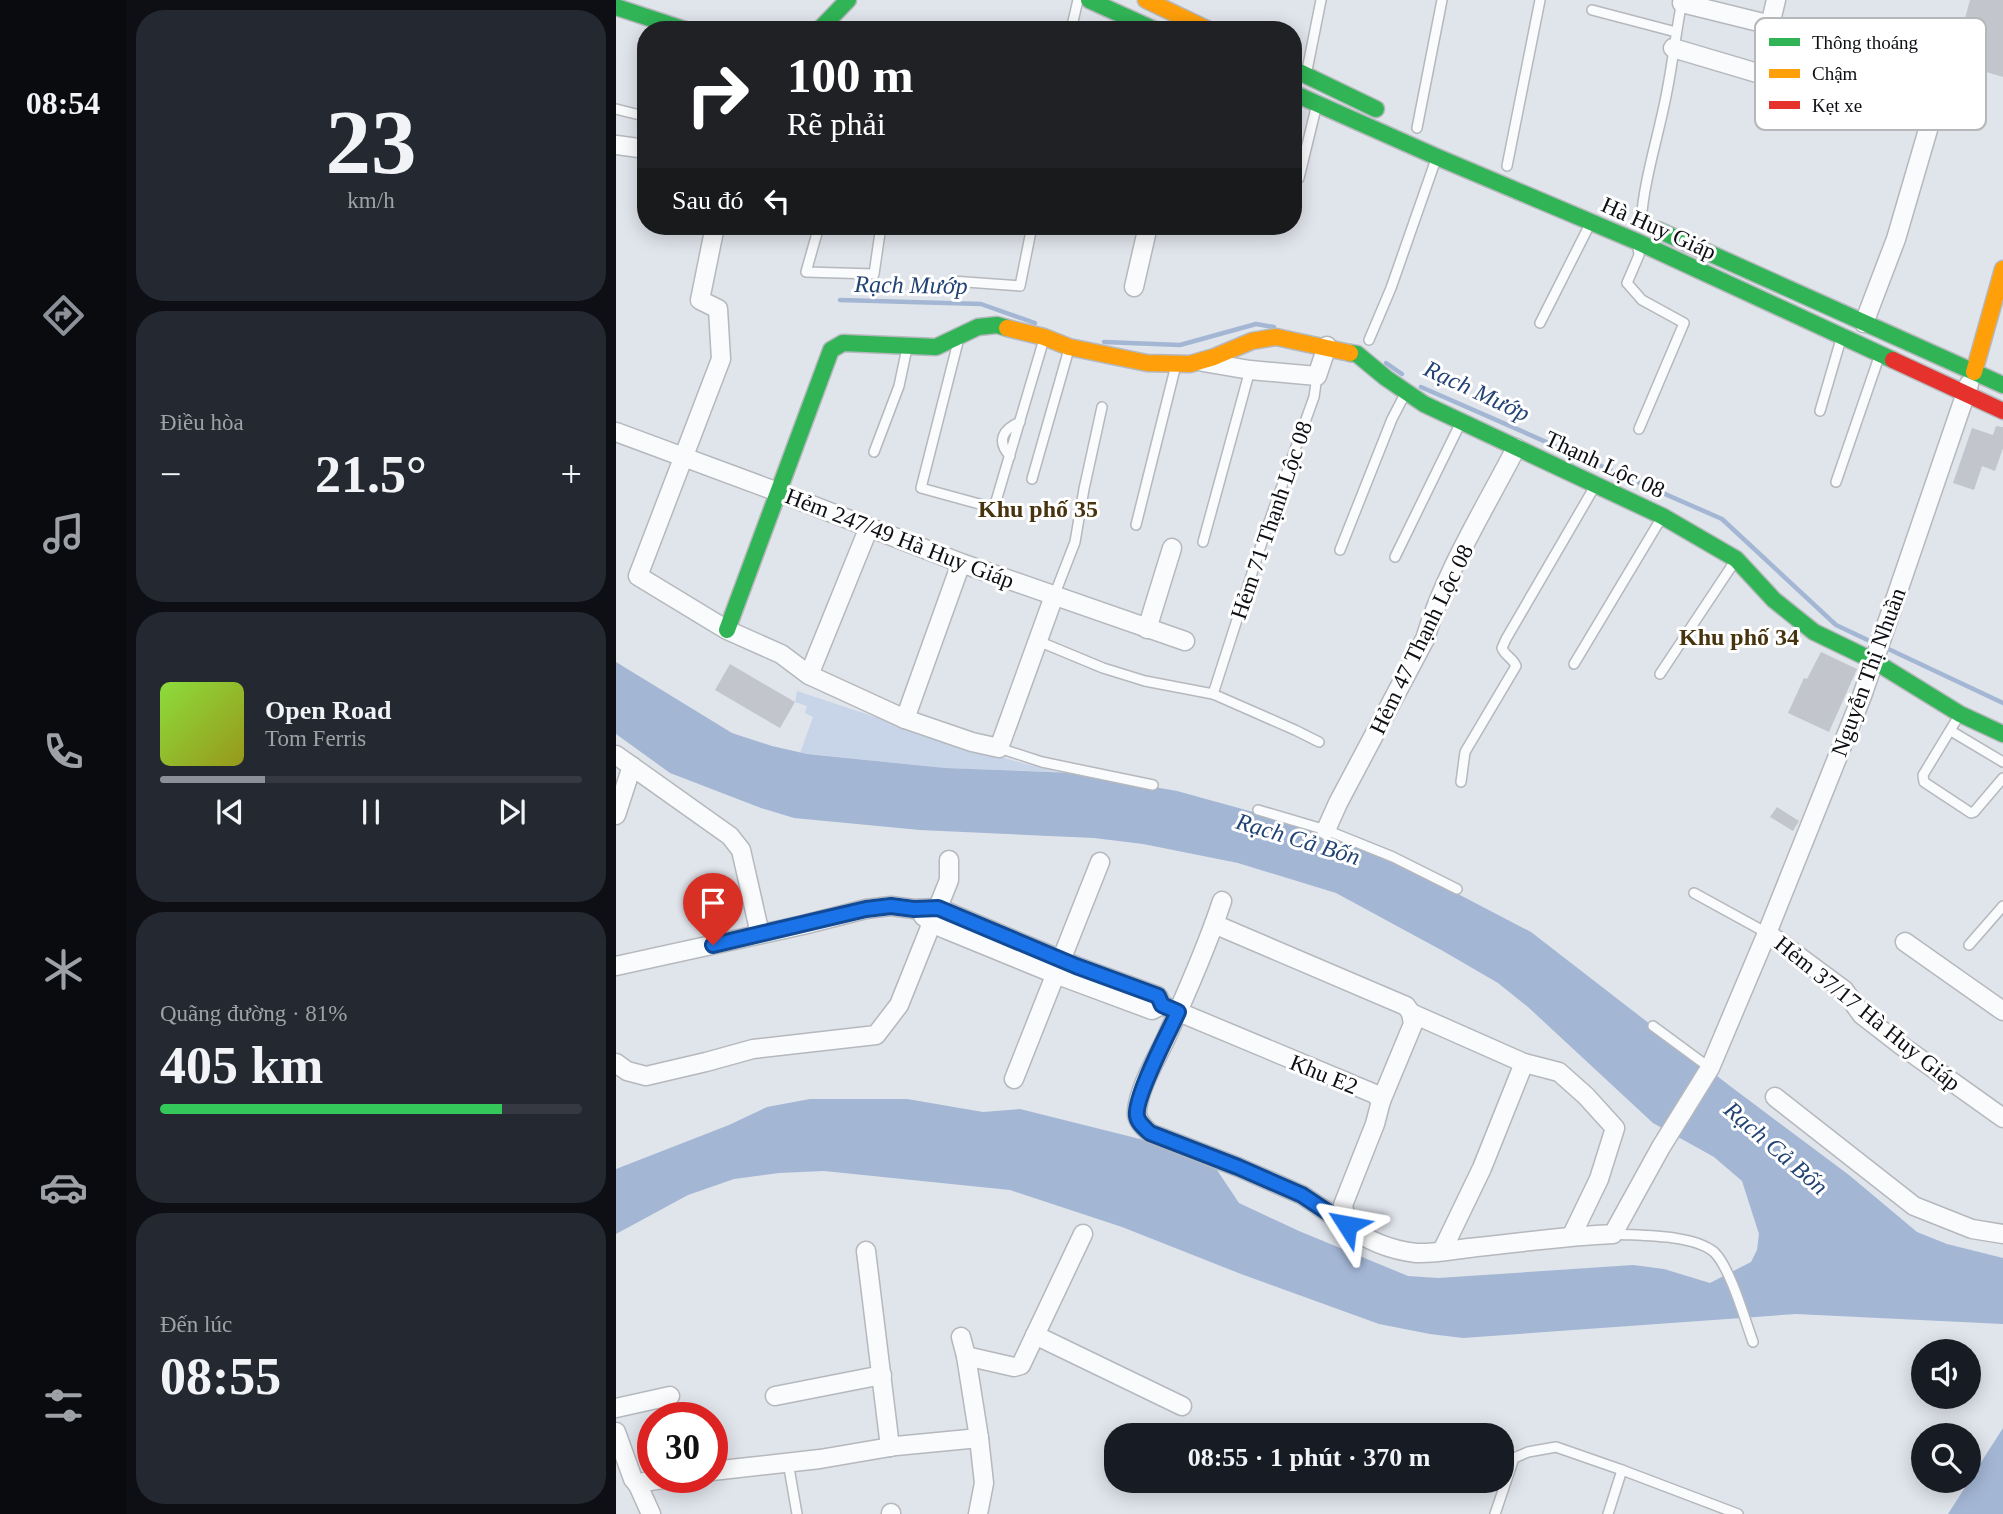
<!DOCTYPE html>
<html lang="vi">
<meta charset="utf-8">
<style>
:root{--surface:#171b24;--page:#242831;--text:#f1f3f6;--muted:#9ea1a6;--line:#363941;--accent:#8c9099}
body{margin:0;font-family:"Times New Roman",serif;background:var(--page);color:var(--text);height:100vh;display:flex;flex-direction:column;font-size:26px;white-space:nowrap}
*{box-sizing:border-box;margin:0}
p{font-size:23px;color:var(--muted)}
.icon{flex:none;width:38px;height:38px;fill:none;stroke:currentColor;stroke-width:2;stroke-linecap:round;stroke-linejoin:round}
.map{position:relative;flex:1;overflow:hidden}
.side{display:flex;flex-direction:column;gap:10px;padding:10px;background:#0d0f14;width:490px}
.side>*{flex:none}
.banner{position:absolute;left:21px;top:21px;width:665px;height:214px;border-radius:28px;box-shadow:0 4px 18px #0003;background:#202124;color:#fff;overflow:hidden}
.fabs{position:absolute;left:1295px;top:1339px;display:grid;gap:14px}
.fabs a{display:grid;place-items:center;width:70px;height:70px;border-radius:50%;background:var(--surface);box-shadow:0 4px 18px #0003;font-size:35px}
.speed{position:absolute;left:21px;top:1402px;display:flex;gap:14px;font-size:35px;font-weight:700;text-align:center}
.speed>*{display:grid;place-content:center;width:91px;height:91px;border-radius:50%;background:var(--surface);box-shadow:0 4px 18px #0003;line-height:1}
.speed .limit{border:10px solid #d22;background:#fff;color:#111}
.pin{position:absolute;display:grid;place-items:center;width:60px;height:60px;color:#fff;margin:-72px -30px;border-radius:50% 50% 50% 0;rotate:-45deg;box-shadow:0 0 7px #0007}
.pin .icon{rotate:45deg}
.me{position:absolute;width:77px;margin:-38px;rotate:304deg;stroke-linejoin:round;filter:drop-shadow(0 0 5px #0008)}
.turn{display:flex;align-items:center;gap:24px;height:147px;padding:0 35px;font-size:32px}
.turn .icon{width:91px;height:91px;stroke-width:2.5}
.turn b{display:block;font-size:49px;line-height:60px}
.then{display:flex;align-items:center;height:66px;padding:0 35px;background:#0003;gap:14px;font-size:26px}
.big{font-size:52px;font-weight:800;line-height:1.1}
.side .card{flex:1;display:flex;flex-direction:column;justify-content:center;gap:10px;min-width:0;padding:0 24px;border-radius:28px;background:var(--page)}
.side .dial{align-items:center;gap:0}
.dial b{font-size:91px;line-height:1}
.song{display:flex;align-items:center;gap:21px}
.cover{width:84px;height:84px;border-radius:10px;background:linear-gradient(135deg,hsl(90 70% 55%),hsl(60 70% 35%))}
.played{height:7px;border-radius:4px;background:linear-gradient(90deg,var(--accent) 25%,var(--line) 25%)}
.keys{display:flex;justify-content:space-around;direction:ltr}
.heat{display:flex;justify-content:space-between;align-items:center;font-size:38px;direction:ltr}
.charge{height:10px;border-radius:5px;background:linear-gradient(90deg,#34c759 81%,var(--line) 0)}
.trip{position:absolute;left:488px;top:1423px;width:410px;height:70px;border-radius:28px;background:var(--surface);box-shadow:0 4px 18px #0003;font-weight:800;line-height:70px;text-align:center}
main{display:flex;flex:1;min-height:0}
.menu{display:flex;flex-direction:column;width:126px;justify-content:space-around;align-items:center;background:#090b0e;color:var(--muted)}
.menu .icon{width:49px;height:49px}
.menu .on{color:var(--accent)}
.menu b{font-size:32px;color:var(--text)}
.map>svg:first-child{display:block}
.green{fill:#c8d5e9}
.water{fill:#a3b6d4}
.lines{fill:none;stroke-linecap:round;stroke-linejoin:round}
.stream{stroke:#a3b6d4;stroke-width:4.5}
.building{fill:#c2c5cb}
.lane-casing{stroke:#b5b8bd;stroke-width:12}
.street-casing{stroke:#b5b8bd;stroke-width:21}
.fast-casing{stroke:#b5b8bd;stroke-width:19}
.slow-casing{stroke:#b5b8bd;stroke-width:19}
.jam-casing{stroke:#b5b8bd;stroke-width:19}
.lane{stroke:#fafbfc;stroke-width:9}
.street{stroke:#fafbfc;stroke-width:18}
.fast{stroke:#30b455;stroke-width:16}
.slow{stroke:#ff9f0a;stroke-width:16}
.jam{stroke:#e5322d;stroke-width:16}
.route-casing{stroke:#114b97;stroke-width:18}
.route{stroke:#1a73e8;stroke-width:12}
.labels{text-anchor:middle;stroke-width:6;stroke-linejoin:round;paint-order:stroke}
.street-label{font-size:23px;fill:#0d0f14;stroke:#fff}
.water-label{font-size:24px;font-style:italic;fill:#234375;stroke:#fff}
.neighbourhood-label{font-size:24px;font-weight:bold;fill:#47330d;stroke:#fff}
.key{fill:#fff;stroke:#b6b7b8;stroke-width:2}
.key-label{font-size:19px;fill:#0d0f14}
</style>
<main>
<nav class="menu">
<b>08:54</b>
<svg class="icon on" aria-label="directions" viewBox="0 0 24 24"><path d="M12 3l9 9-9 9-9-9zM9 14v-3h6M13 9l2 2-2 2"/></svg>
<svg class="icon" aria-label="music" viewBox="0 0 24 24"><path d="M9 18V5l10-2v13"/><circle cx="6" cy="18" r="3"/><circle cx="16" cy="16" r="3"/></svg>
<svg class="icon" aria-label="phone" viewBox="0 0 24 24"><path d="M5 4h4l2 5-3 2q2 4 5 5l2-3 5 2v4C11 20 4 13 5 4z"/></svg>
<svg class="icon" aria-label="climate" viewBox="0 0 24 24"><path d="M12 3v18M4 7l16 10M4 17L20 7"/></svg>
<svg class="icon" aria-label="car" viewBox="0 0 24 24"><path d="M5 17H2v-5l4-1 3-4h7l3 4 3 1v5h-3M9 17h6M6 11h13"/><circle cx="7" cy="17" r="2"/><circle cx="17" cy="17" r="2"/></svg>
<svg class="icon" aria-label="filters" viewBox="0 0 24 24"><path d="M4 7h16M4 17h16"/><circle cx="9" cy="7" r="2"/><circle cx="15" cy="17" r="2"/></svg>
</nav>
<section class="side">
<div class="card dial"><b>23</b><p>km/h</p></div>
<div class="card"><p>Điều hòa</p>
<div class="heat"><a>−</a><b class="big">21.5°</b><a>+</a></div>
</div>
<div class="card">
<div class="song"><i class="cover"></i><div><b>Open Road</b><p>Tom Ferris</p></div></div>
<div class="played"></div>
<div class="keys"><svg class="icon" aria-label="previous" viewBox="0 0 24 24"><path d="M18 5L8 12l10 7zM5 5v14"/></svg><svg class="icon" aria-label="pause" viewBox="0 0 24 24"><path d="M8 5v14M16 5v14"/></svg><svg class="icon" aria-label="next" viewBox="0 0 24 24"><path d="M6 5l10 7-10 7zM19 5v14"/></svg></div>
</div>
<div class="card"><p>Quãng đường · 81%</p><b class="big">405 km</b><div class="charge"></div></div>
<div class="card"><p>Đến lúc</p><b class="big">08:55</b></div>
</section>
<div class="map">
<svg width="1387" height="1514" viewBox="0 0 1387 1514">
<rect width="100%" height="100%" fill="#e0e4eb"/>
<polygon class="green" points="181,691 362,751 440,772 329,768 184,753 197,717 189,713 191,706 179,702"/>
<g class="water">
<polygon points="0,662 116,733 156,746 191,754 329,768 458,773 561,791 710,832 773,858 915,932 1114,1086 1233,1175 1301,1232 1331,1244 1387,1258 1387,1324 1180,1314 847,1338 814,1334 763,1324 625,1274 506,1227 394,1190 208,1171 163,1173 118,1179 72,1195 0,1234 0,1169 113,1125 151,1107 194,1099 291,1099 367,1112 404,1109 524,1139 601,1170 623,1203 683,1231 792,1276 822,1278 1017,1265 1048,1269 1094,1283 1135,1262 1141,1250 1143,1234 1126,1181 1098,1157 1037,1123 912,1007 882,983 827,951 720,893 622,863 527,844 478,838 304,830 178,818 145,808 54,773 0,734"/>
<polygon points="1387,1428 1387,1514 1332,1514"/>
</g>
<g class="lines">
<g class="stream">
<polyline points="224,300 365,304 419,323"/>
<polyline points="488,342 564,345 640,324 658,327"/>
<polyline points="770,363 786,374"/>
<polyline points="805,387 1106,519 1220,625 1258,643"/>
<polyline points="1266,646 1387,703"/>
</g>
</g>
<g class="building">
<polygon points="1354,0 1387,0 1387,77 1334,61 1345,21 1348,22"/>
<polygon points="1380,426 1387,427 1387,448 1379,471 1366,466 1358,490 1337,483 1356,428 1377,435"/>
<polygon points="1205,652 1241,669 1213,732 1172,713 1188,678 1191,679"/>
<polygon points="114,664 179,702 164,728 99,690"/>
<polygon points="1161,807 1183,821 1177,831 1154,817"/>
</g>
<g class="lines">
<g class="lane-casing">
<g id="lane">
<polyline points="976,10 1060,32"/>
<polyline points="455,30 462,0"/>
<polyline points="691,70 705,0"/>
<polyline points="0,109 24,115"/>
<polyline points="801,128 826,0"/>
<polyline points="891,166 924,0"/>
<polyline points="683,178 700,108"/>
<path d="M 1025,222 C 1028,178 1043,135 1051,91 C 1057,61 1060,31 1066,1"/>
<polyline points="203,226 190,272 258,274 265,226"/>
<polyline points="1022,247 1023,255 1011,283 1026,300 1068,323 1023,429"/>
<polyline points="336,281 404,286 416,226"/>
<polyline points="924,323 974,224"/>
<polyline points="753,340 775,288 819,162"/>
<polyline points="342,342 305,488 378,508 428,339"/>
<polyline points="1204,411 1225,339"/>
<polyline points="258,452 283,386 291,348"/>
<path d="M 394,456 C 380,441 387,429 404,422"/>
<polyline points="416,479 453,349"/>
<polyline points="1220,482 1263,357"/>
<polyline points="520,525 560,365"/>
<polyline points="587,542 634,370"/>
<polyline points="724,550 776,419 790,392"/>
<polyline points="779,557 844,424"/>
<polyline points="438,596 459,542 468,489 486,407"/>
<polyline points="422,641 487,668 529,681 597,694 679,730 703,742"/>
<polyline points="958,664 1046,517"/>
<polyline points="1044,674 1119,561"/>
<polyline points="597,694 648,536 698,397 701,376"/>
<polyline points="1344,714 1307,775 1308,782 1355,813 1358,812 1387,778"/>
<polyline points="1335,731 1387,762"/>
<polyline points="383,748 426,762 537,785"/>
<path d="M 845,782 L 849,752 L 900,666 C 897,658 889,656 886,648 L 890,639 L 979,486"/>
<polyline points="642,810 710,830 777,857 841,889"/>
<polyline points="1078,893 1151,933"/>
<polyline points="1353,945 1387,906"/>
<polyline points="1037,1026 1094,1068"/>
<path d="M 997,1234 C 1025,1236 1076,1234 1098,1252 C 1114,1267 1129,1320 1137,1342"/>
<polyline points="172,1462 181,1514"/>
<polyline points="879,1514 898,1458 912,1452 940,1447 1006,1470 1122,1514"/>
<polyline points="992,1514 1006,1470"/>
</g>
</g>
<g class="street-casing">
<g id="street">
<polyline points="1066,3 1151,24 1155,21 1160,0"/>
<polyline points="1057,48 1212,94"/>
<polyline points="0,145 30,149"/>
<polyline points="99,226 84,300 102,309 105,359 22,576 111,630 165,654 193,675 289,719 356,742 383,748 438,596"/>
<polyline points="518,287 532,226"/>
<polyline points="1248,323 1280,239 1328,75"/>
<polyline points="587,362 634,370 701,376 711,346"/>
<polyline points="0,432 162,492 345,563 569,641"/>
<polyline points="531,629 556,548"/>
<polyline points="193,675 253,527"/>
<polyline points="289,719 345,563"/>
<polyline points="0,755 114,836 125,850 144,934"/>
<polyline points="0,815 16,766"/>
<path d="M 710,830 L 722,803 L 809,639 C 829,572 868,510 900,448"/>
<path d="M 606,901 C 591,947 571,992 551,1036 C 541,1058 523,1087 521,1111 C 520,1121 528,1127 534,1133 L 622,1167 L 686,1195 L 731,1225"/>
<polyline points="307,916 316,923 329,929 439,974 536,1010 546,1005"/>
<polyline points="598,924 790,1006 795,1013 797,1024 765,1101"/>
<polyline points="1151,933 1228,990 1246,1015 1286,1046 1387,1118"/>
<polyline points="1289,942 1387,1011"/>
<polyline points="0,966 187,925 250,909 275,906 298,909 322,908 460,966 542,996 546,1005"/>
<path d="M 546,1005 L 759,1094 L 765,1101 L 759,1124 L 727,1205 L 731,1225 C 750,1240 775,1250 800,1253 C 817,1254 836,1250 853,1248 C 901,1243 949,1236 997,1234 L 1045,1147 L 1094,1068 L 1151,933 L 1246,696 L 1353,384"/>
<polyline points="795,1013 908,1063 943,1072 970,1096 999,1128 983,1179 956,1235"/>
<polyline points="0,1063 11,1071 30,1076 90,1062 137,1049 260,1035 283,1005 333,880 333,860"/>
<polyline points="398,1079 484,862"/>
<polyline points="1159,1097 1298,1206 1356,1229 1387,1234"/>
<polyline points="250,1251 274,1447"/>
<polyline points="826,1251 866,1168 908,1063"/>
<polyline points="419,1335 566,1406"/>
<polyline points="345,1337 350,1356 363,1438 368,1483 362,1514"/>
<polyline points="350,1356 398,1367 405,1365 467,1234"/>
<polyline points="159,1396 266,1375"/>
<polyline points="0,1408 54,1396"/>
<polyline points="0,1432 17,1479 22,1485"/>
<polyline points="96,1471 204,1459 280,1446 363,1438"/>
<polyline points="275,1513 275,1514"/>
<polyline points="35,1514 22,1485 28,1482 60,1477"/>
</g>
</g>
<g class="fast-casing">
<g id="fast">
<polyline points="473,0 539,30"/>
<polyline points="0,7 70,30"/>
<polyline points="203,30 232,0"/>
<polyline points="677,69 760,109"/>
<polyline points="677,93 821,157 1022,242 1277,360"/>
<polyline points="1042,230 1387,385"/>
<polyline points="734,353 741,354 770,378 808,404 1046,516 1120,559 1158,600 1198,632 1258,661 1344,714 1387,734"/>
<polyline points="111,630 215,350 227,343 320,347 362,327 381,325 391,328"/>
</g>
</g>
<g class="slow-casing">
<g id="slow">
<polyline points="530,0 593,30"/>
<polyline points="391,328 428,337 453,347 531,363 574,364 598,357 636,341 660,337 734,353"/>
<polyline points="1358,372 1387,269"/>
</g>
</g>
<g class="jam-casing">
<polyline id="jam" points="1277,360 1387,411"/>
</g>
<use href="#lane" class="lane"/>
<use href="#street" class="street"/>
<use href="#fast" class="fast"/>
<use href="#slow" class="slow"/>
<use href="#jam" class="jam"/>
</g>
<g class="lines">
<g class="route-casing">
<path id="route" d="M 97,945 L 250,909 L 275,906 L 298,909 L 322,908 L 460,966 L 542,996 L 546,1005 L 562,1012 C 553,1032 518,1097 521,1116 C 522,1123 529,1128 534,1133 L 622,1167 L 686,1195 L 731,1225"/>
</g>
<use href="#route" class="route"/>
</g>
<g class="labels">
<g class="street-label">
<text transform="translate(1043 228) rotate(24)" y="8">Hà Huy Giáp</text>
<text transform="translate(989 464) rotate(25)" y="8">Thạnh Lộc 08</text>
<text transform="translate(655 520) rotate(-71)" y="8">Hẻm 71 Thạnh Lộc 08</text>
<text transform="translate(284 538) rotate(21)" y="8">Hẻm 247/49 Hà Huy Giáp</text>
<text transform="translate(805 639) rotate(-64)" y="8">Hẻm 47 Thạnh Lộc 08</text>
<text transform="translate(1252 672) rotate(-70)" y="8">Nguyễn Thị Nhuần</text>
<text transform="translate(1252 1013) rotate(39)" y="8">Hẻm 37/17 Hà Huy Giáp</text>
<text transform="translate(708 1074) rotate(22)" y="8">Khu E2</text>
</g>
<g class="water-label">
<text transform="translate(295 285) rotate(1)" y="8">Rạch Mướp</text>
<text transform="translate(861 391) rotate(25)" y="8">Rạch Mướp</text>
<text transform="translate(682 839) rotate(17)" y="8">Rạch Cả Bốn</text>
<text transform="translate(1160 1148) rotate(41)" y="8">Rạch Cả Bốn</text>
</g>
<g class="neighbourhood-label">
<text x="422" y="517">Khu phố 35</text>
<text x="1123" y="645">Khu phố 34</text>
</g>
</g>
<rect x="1139" y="18" width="231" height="112" rx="10" class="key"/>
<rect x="1153" y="38" width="31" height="8" fill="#30b455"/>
<rect x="1153" y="69" width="31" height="9" fill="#ff9f0a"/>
<rect x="1153" y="101" width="31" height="8" fill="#e5322d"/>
<g class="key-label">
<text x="1196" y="49">Thông thoáng</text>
<text x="1196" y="80">Chậm</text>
<text x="1196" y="112">Kẹt xe</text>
</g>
</svg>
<div class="fabs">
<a><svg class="icon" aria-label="sound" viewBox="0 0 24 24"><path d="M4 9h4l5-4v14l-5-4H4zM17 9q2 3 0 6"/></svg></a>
<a><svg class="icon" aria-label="search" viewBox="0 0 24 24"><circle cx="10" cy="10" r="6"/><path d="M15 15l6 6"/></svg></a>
</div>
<div class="speed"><div class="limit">30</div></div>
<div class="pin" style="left:97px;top:945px;background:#d93025"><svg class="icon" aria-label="arrive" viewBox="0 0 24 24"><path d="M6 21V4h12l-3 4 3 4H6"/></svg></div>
<svg class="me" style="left:731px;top:1225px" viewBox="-20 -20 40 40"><path d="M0-17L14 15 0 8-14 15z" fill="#1a73e8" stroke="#fff" stroke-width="4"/></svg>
<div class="trip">08:55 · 1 phút · 370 m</div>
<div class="banner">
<div class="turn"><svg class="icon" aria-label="right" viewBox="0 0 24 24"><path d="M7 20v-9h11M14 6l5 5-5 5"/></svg><div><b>100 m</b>Rẽ phải</div></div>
<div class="then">Sau đó<svg class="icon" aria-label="left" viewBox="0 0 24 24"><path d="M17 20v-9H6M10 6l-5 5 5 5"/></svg></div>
</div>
</div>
</main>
